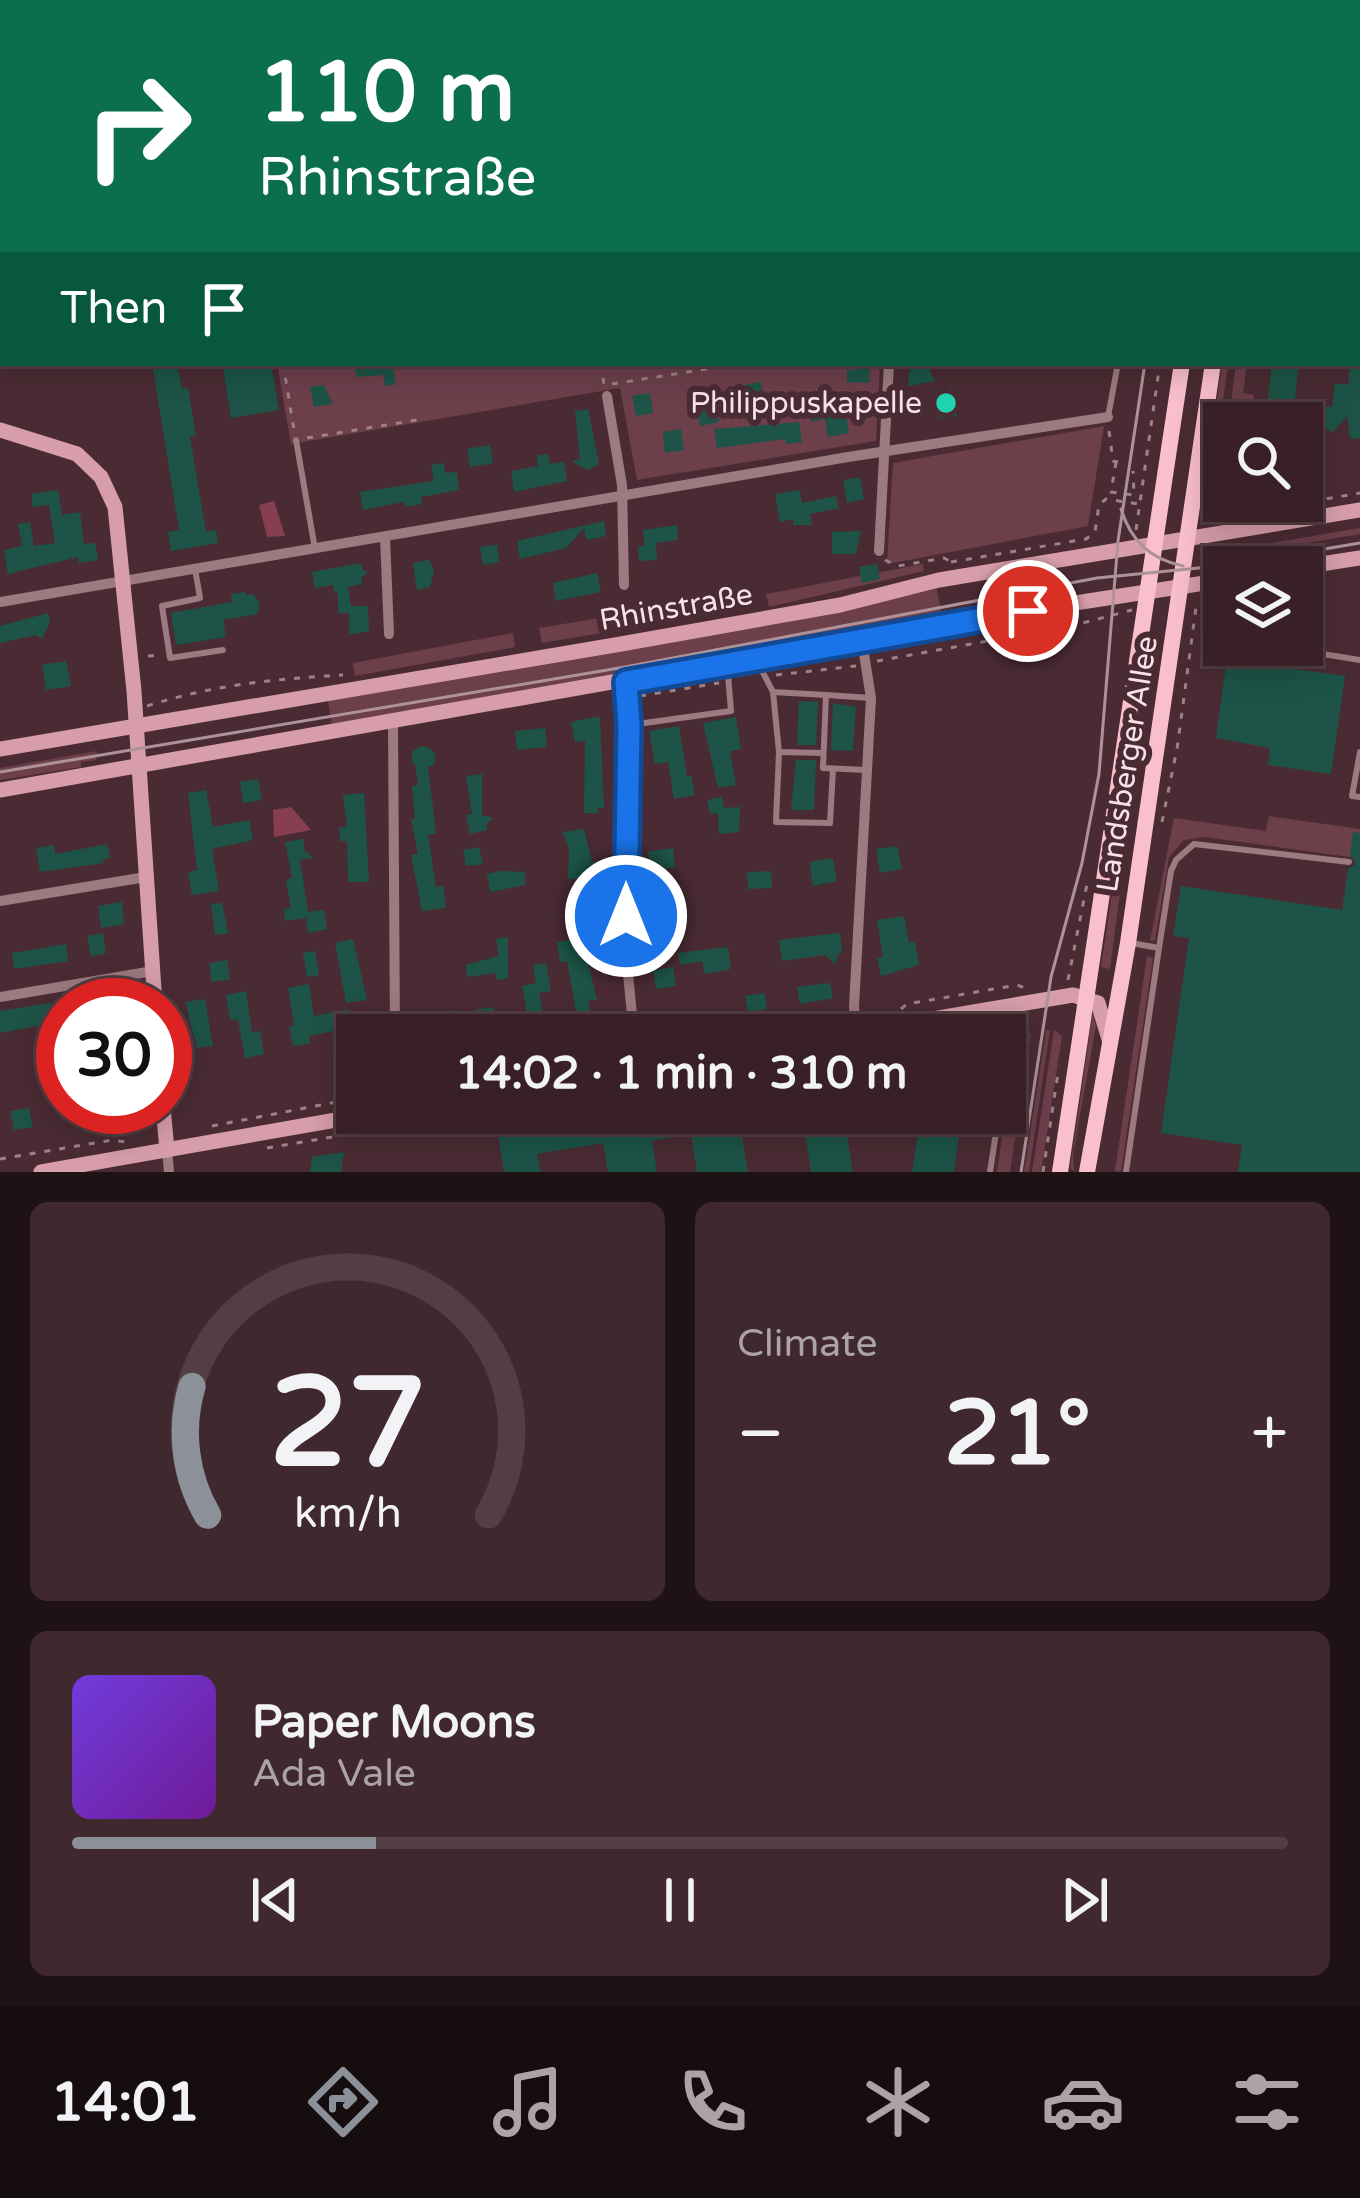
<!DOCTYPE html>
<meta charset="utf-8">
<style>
:root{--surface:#382026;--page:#3f282e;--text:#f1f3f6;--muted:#aba3a7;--line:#523e43;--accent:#8c9099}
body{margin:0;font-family:"Varela Round",sans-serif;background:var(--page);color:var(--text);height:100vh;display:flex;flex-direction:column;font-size:45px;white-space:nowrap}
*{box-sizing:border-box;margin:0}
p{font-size:39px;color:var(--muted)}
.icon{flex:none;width:66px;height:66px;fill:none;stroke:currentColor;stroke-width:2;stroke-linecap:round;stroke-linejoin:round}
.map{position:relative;height:1172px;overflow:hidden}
.drawer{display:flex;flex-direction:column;gap:30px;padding:30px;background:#1f1215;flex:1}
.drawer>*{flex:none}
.hud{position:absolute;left:0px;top:0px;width:1362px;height:366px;box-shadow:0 6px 30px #0003,0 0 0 3px var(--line);background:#0b6e4f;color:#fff;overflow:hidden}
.fabs{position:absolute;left:1203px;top:402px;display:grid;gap:24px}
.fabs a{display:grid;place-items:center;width:120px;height:120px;border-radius:0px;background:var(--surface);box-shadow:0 6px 30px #0003,0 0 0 3px var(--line);font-size:60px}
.speed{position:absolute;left:36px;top:978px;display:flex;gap:24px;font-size:60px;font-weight:700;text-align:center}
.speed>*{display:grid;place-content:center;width:156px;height:156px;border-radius:50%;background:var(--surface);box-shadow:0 6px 30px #0003,0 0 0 3px var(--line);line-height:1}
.speed .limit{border:18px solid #d22;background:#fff;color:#111}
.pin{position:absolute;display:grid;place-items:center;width:102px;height:102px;color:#fff;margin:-51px;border:6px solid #fff;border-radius:50%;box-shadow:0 3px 12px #0007}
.me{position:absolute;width:132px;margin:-66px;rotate:0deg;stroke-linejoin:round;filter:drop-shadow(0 0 9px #0008)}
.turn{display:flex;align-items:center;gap:42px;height:252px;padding:0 60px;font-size:54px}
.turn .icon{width:156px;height:156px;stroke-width:2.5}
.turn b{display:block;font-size:84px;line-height:102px}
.then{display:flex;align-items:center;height:114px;padding:0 60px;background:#0003;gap:24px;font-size:45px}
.big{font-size:90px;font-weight:800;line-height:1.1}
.drawer .card{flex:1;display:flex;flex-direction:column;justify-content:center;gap:18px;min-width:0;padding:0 42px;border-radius:18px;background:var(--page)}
.drawer .dial{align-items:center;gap:0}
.dial svg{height:312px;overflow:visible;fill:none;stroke:var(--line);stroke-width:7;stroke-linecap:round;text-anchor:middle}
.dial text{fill:var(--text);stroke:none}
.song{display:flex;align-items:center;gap:36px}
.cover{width:144px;height:144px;border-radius:18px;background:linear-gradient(135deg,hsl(260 70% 55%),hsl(280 70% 35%))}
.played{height:12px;border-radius:6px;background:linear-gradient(90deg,var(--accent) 25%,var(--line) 25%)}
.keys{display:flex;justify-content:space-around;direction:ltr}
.heat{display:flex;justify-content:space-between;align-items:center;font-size:66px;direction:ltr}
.drawer .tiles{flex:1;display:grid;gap:30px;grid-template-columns:1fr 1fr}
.card:last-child{grid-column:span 2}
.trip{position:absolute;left:336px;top:1014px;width:690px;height:120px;border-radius:0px;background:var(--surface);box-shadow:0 6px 30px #0003,0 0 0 3px var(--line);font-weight:800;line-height:120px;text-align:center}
.menu{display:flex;height:192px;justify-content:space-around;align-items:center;background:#160d0f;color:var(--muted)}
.menu .icon{width:84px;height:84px}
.menu .active{color:var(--accent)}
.menu b{font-size:54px;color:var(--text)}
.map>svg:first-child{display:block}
.green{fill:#6c3f4b}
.water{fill:#873e53}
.building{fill:#1d5447}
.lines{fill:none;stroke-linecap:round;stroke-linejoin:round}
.path{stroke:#9d8288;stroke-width:3;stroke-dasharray:6 9;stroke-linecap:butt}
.lane{stroke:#9d7981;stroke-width:6}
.street{stroke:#9d7981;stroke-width:10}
.secondary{stroke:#d79dab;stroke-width:15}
.primary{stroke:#fabfcc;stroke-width:16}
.tram{stroke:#ad9399;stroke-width:3}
.route-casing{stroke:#114b97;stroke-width:30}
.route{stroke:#1a73e8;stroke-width:21}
.poi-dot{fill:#1ed5b0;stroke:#4b2b33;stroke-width:4.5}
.labels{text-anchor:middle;stroke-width:12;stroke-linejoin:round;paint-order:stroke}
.poi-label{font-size:30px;fill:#f8e2e7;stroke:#4b2b33;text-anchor:end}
.street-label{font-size:30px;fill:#f8e2e7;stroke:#4b2b33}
</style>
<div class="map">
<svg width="1360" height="1172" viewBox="0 0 1360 1172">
<rect width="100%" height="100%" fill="#4b2b33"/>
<g class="green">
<polygon points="277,363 880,363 876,441 637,480 620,388 291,444"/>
<polygon points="1222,363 1228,363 1216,453 1208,466"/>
<polygon points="1236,363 1247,363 1243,393 1254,395 1253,406 1231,403"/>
<polygon points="1104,426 1088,526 887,564 893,463"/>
<polygon points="1360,528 1360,534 1236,555 1237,549"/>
<polygon points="923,564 924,571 769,607 766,594"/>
<polygon points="937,589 942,618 332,726 328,701 782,623"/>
<polygon points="739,595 742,609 542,643 539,628"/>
<polygon points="513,633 515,647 355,676 353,663"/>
<polygon points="97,751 96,760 81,762 81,767 0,780 0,768"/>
<polygon points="1125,807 1131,809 1110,969 1101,967"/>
<polygon points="1269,816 1360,829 1360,853 1351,852 1350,857 1205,837 1184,840 1169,857 1155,940 1150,941 1174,818 1266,831"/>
<polygon points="1147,956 1153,958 1121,1172 1115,1171"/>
<polygon points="1093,1012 1096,1026 1073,1154 1074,1170 1070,1169"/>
<polygon points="1046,1030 1050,1030 1029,1172 1024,1172"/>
<polygon points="1054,1030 1062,1036 1041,1172 1032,1172"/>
<polygon points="1031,1033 1010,1172 997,1172 1017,1036"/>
</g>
<g class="water">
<polygon points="274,501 285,536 267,537 259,505"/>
<polygon points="291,807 311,830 274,837 273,810"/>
</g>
<g class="building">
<polygon points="152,363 177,363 182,389 188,388 196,436 190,437 206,532 216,530 218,543 171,551 168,532 179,530"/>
<polygon points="222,363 271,363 279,410 231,418"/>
<polygon points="355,363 392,363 396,384 385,386 383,375 356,377"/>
<polygon points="910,363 931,363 931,374 936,381 908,386"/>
<polygon points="1272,363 1299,363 1294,410 1267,407"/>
<polygon points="1350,363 1360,363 1360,438 1350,439 1347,416 1333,432 1318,427 1320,406 1332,407 1335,383 1348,385"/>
<polygon points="853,366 870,367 869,383 847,382 847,370 853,371"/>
<polygon points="761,382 764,402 747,405 744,385"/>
<polygon points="324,385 333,404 314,407 310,387"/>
<polygon points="952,388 957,416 940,418 935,391"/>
<polygon points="650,393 653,413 636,416 632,396"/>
<polygon points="714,396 719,422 700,426 696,404"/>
<polygon points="823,400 826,417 846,414 849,433 828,437 825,419 811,422 808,402"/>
<polygon points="588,409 599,464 587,470 572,461 580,459 575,411"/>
<polygon points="799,422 802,442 786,444 785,439 717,448 714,429"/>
<polygon points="681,429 684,450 665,453 663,432"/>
<polygon points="490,445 493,463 470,467 467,449"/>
<polygon points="548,454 550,464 564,462 567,481 514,492 511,471 538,466 537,455"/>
<polygon points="444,463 445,473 457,472 459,490 421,497 422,504 405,507 404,502 363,510 360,492 434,481 431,465"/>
<polygon points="860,477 864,499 847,503 843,480"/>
<polygon points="58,490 62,515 80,512 84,544 95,543 98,560 79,563 78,557 8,574 4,550 22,546 18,524 30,522 34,546 55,543 49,505 33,507 31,494"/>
<polygon points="800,490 802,503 836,496 839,508 810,514 812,525 793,525 793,519 780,522 775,494"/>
<polygon points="604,521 606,536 586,540 584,528 566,548 520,559 517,541"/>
<polygon points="677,525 678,540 656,543 657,560 639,561 638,546 645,546 643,530"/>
<polygon points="861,531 856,554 832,554 832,532"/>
<polygon points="497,545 499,562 483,565 480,547"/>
<polygon points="429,560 434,571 430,587 417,590 413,563"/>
<polygon points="361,563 362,569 368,572 361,578 362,584 348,587 351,606 368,606 369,631 349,635 349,613 338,613 338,593 335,594 333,585 315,588 312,572"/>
<polygon points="877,564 880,579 862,583 859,567"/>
<polygon points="597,573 601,592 556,601 553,583"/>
<polygon points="245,592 246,595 253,594 260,603 257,614 223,620 226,637 176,645 171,613 232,602 231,594"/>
<polygon points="48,613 50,622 42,639 36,635 0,643 0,626"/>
<polygon points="1228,651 1261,656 1259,664 1345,676 1331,774 1268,765 1270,748 1216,738"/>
<polygon points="66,661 71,686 46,690 42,665"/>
<polygon points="799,701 818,702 816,745 797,745"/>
<polygon points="833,703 856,707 853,751 831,750"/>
<polygon points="600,716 604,808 598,808 598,813 584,813 585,740 575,742 571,722"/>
<polygon points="736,717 741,749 730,751 736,785 718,788 703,723"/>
<polygon points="679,726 687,776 691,776 695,795 674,799 668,762 655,764 649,731"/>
<polygon points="545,728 547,747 517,750 515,731"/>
<polygon points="421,746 430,748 436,756 433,766 428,767 436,834 428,835 436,887 443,886 446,908 422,911 411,855 418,854 411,819 415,819 412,786 418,785 415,764 411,761 413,751"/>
<polygon points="796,760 816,760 814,810 791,810"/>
<polygon points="482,774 482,815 493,818 487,823 487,830 470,834 466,815 472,814 466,776"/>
<polygon points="258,779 262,800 243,803 240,782"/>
<polygon points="206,790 213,827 249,820 253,840 212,849 219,891 192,895 188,872 197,870 188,793"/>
<polygon points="364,793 369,882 348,882 347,841 340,841 339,827 347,827 343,795"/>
<polygon points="722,797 724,808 740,807 739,832 719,834 718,813 710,814 707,800"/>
<polygon points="584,829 592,862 603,862 603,880 568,879 569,850 563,832"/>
<polygon points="1353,832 1360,833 1360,1172 1238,1172 1242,1145 1161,1133 1189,938 1173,936 1181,886 1342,910 1348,869 1356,864 1350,855"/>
<polygon points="303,839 305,851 314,858 300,860 308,912 324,910 327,929 308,933 306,918 285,921 284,909 291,908 286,880 292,878 285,842"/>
<polygon points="107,844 110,858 103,859 104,863 40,872 36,848 54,845 55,854"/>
<polygon points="897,846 902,869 880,873 876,849"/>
<polygon points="479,847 483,864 466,866 463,850"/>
<polygon points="673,848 675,867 651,871 648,852"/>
<polygon points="833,858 837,881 813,886 809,862"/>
<polygon points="499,871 525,872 525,885 490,892 487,874"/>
<polygon points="771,871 772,888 748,889 747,872"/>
<polygon points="670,890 681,940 658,944 655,925 662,924 659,892"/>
<polygon points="600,901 603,916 583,919 580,904"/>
<polygon points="122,902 124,924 101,928 98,906"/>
<polygon points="222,903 228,933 215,935 211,904"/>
<polygon points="904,916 909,942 915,941 919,965 881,976 877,958 883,957 877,920"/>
<polygon points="103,933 106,953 91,956 87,936"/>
<polygon points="840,933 842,953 838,954 835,964 825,955 782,961 779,940"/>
<polygon points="508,937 508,978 496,980 495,973 467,977 466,965 499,956 496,939"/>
<polygon points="582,937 597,1000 588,1001 594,1035 566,1035 563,1020 577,1017 567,961 560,962 557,942"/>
<polygon points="353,939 367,1000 346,1003 335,943"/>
<polygon points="66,944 68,961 14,969 12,953"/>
<polygon points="728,947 731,968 728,970 704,974 702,961 680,965 678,953"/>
<polygon points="315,951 319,975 307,977 303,953"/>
<polygon points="227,960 230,979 212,982 209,963"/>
<polygon points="546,963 551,991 539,993 545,1022 529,1025 522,986 536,983 533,965"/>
<polygon points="673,967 676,986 656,989 653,970"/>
<polygon points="830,983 833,998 800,1004 797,987"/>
<polygon points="309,984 314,1016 349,1009 353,1046 336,1049 333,1031 309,1036 311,1043 293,1046 289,1027 294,1025 288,988"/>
<polygon points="246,991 252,1032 260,1031 264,1054 245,1058 238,1019 230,1020 226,995"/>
<polygon points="115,993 117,1005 78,1005 77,999"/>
<polygon points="764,993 767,1009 748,1012 745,996"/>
<polygon points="205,999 213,1046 197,1048 185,1002"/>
<polygon points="63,1001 63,1021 0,1033 0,1011"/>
<polygon points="493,1007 497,1030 478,1033 475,1010"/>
<polygon points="454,1010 457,1028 429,1033 426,1015"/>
<polygon points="29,1108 33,1127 14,1130 10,1111"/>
<polygon points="586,1113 738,1113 748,1172 697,1172 691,1134 652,1141 657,1172 608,1172 603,1143 537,1154 541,1172 504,1172 496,1123"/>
<polygon points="802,1113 843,1113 853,1172 811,1172"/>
<polygon points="921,1113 962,1113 954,1172 912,1172"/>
<polygon points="344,1152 341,1172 310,1172 312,1157"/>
</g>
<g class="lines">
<g class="path">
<polyline points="503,0 504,3"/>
<polyline points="1272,3 1273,0"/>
<polyline points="283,363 294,430"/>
<polyline points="601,363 604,385"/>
<polyline points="612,384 744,363"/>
<polyline points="1255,406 1257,392"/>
<polyline points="1109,431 1113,461 1118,462"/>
<polyline points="307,438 417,420"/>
<polyline points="1116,462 1111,492 1134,495 1133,471"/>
<polyline points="1208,513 1237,514 1360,493"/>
<polyline points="1136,530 1160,363"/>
<polyline points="1230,555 1231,550"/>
<polyline points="885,560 898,566 944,558 950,561"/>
<polyline points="951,562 1086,539 1095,532 1099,505 1106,499 1145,505"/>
<polyline points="1202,623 1217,627"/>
<polyline points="148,656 162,655"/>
<polyline points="877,661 1071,626 1132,610"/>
<polyline points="776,675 856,666"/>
<polyline points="640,696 719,683"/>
<path d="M 147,706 C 212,685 275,679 343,675"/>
<polyline points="1162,822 1177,749 1197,600"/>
<polyline points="1068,980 1087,884"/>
<polyline points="901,1009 907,1004 1017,985 1025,988"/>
<polyline points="762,1021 763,1026"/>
<polyline points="720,1029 721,1033"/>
<polyline points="737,1035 806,1023 828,1025"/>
<polyline points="936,1035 963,1030"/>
<polyline points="212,1126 357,1098"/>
<polyline points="267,1148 475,1113"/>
<polyline points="0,1159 112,1140 126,1142"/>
<polyline points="1043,1172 1058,1073"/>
</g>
<g class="lane">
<polyline points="1159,0 1160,3"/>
<polyline points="1108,417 1118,363"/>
<polyline points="296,440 315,549"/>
<polyline points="195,569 200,598 162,606 170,658 223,650"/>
<polyline points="1223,638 1224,638"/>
<polyline points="1267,645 1360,660"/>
<polyline points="755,657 773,692 779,752 776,822 830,823 833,769"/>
<polyline points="773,692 826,695"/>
<polyline points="630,725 731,711 727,662"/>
<polyline points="779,752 823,753"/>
<polyline points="1360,752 1352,796 1360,797"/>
<polyline points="867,770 823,768 826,695 871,698"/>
<polyline points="1159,948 1171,871 1176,860 1194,844 1349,862"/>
<polyline points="1005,1071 1011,1033 1006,1010"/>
<polyline points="990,1172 999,1113"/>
<polyline points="1126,1172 1159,948 1131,943"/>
</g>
<g class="street">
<polyline points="540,0 541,3"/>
<polyline points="852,0 853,3"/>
<polyline points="681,3 700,0"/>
<polyline points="1359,299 1360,299"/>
<polyline points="607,396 622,485 624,585"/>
<polyline points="385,537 389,634"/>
<polyline points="879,551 889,363"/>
<polyline points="0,602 848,457 1108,417"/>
<polyline points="626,682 630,725 626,954 634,1035"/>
<polyline points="393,721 395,1035"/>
<polyline points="0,901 146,877"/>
<polyline points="0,997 153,971"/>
<polyline points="856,1032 854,1006 871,698 862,641"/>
<polyline points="167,1150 169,1172"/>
</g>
<g class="secondary">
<polyline points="0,430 77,454 101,477 115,507 134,691 155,1005"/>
<polyline points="1302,567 1360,558"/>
<polyline points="0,749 621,644 840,605 939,580 1360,510"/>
<polyline points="0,790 946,623 1224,580"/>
<polyline points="838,1035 1073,995 1098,1003 1109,1039"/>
<polyline points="163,1107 167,1150"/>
<polyline points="41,1172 376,1113"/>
</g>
<g class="primary">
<polyline points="1232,3 1232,0"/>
<polyline points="1255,3 1255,0"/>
<polyline points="1060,1172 1182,363"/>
<polyline points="1087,1172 1128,943 1213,363"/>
</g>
<g class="tram">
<polyline points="1196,3 1196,0"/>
<path d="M 1121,509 C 1131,541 1150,559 1183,566"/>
<polyline points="0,772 625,667 1097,578 1229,565 1360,543"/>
<polyline points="1021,1172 1051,977 1082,863 1099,774 1118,541 1145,363"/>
</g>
</g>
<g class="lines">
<g class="route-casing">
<polyline id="route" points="626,916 629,725 626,682 1028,611"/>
</g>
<use href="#route" class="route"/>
</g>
<circle class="poi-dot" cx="946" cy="403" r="12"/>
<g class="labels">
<g class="poi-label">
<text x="922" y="413">Philippuskapelle</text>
</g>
<g class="street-label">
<text transform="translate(676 607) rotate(-10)" y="10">Rhinstraße</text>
<text transform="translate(1127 764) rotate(-81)" y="10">Landsberger Allee</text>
</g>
</g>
</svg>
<div class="fabs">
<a><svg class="icon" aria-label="search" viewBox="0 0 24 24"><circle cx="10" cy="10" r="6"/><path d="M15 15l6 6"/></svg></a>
<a><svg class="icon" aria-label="layers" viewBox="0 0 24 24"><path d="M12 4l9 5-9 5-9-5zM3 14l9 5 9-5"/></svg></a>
</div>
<div class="speed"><div class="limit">30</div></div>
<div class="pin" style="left:1028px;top:611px;background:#d93025"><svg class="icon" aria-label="arrive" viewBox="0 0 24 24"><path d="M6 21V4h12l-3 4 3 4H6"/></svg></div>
<svg class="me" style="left:626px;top:916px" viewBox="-20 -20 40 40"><circle r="17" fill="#1a73e8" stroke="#fff" stroke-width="3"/><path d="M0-11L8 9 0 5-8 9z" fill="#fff"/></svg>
<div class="trip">14:02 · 1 min · 310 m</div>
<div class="hud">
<div class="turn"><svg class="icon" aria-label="right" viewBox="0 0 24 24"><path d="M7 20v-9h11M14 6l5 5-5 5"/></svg><div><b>110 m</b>Rhinstraße</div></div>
<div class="then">Then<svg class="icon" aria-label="arrive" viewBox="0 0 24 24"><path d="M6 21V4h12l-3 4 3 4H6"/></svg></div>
</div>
</div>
<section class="drawer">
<div class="tiles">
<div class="card dial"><svg viewBox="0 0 100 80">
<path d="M14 69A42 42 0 1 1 86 69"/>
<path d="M14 69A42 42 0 0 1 10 36" stroke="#8c9099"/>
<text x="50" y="56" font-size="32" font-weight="700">27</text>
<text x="50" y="72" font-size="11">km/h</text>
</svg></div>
<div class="card"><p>Climate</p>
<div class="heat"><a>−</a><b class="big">21°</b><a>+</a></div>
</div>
<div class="card">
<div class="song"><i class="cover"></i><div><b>Paper Moons</b><p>Ada Vale</p></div></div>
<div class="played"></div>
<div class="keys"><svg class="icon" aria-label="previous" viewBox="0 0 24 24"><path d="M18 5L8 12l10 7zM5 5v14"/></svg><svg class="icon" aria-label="pause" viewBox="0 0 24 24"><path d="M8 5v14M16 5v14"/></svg><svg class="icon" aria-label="next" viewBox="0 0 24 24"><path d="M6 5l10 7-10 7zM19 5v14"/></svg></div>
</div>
</div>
</section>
<nav class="menu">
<b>14:01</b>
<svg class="icon active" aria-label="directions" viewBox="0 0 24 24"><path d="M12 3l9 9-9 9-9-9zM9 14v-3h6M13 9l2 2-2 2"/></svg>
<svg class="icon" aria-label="music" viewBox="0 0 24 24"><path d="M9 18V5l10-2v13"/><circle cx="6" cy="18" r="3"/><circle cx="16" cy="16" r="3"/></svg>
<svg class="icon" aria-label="phone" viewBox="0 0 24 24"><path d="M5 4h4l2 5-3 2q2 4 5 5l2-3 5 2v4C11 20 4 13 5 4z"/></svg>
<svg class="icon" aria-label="climate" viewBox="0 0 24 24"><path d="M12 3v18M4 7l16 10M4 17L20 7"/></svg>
<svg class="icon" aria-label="car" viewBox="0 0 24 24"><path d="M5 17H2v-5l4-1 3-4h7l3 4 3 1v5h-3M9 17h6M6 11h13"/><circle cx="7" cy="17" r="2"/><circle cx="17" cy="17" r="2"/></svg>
<svg class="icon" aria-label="filters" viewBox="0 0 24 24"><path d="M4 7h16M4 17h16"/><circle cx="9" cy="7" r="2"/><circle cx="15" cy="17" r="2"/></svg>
</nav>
